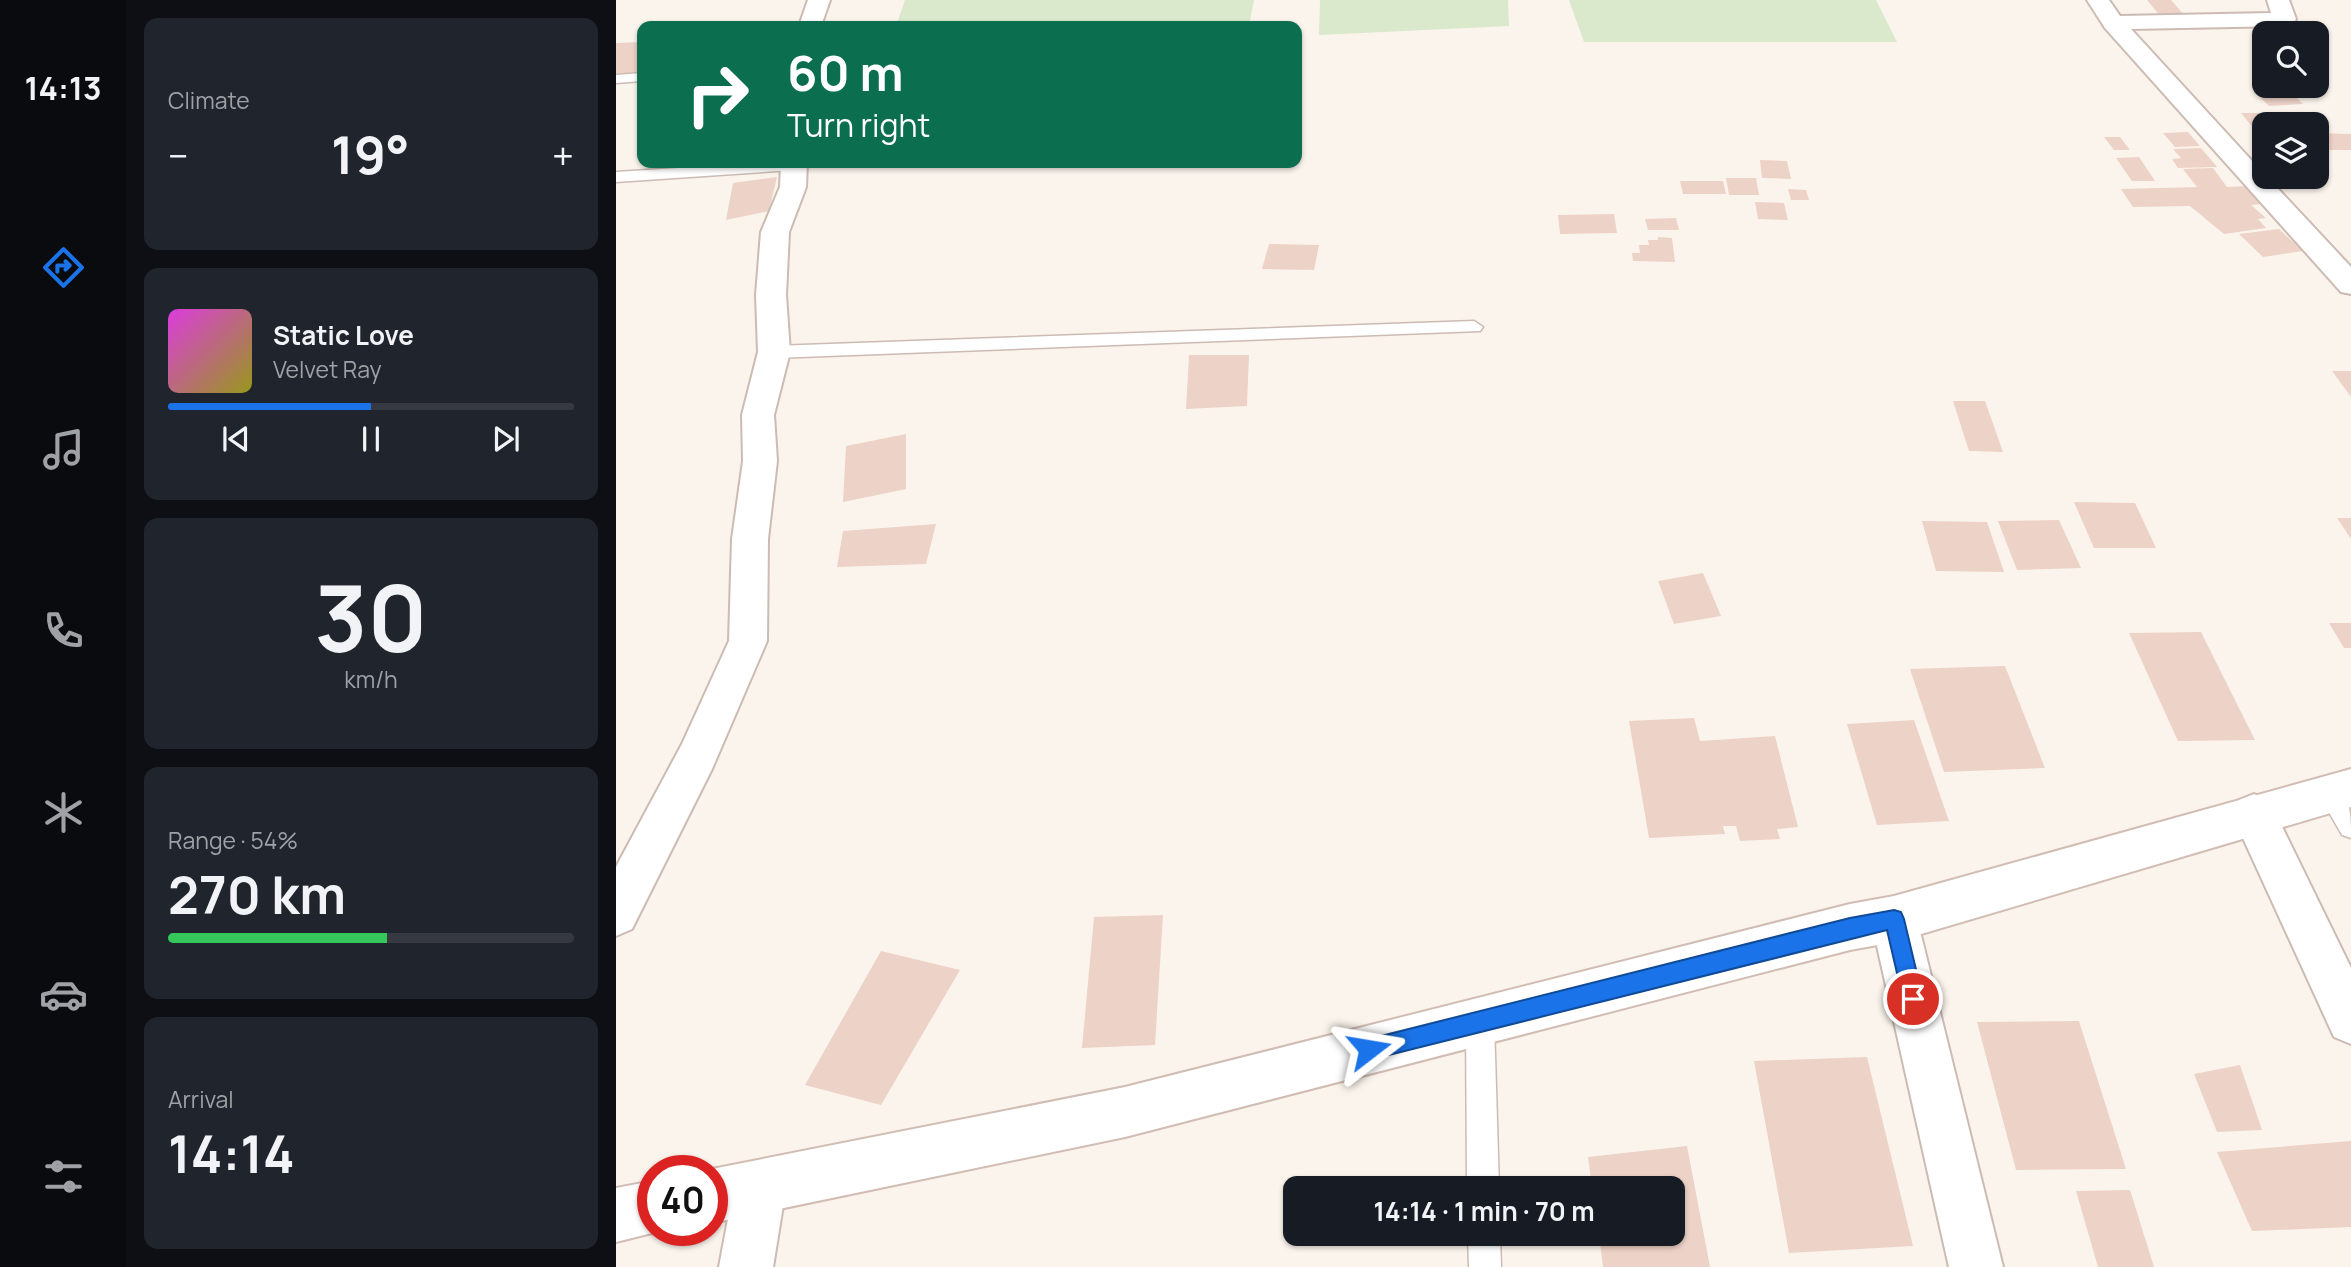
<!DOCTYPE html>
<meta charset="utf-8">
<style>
:root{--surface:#171b24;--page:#20242c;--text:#f1f3f6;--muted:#9ea1a6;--line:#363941;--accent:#1a73e8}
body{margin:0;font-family:Manrope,sans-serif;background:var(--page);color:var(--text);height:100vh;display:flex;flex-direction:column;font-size:26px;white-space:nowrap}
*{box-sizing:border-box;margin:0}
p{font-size:23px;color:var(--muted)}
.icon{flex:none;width:38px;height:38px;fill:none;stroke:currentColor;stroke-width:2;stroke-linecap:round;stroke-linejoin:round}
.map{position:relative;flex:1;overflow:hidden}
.sheet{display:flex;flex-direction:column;gap:18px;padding:18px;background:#0d0f14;width:490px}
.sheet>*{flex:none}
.banner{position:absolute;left:21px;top:21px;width:665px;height:147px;border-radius:14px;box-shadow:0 2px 5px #0004;background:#0b6e4f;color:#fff;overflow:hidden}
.fabs{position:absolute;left:1636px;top:21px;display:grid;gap:14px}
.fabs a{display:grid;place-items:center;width:77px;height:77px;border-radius:14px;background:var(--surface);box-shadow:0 2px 5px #0004;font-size:35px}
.speed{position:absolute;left:21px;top:1155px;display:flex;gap:14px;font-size:35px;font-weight:700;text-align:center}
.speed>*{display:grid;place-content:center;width:91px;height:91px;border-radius:50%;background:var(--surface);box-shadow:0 2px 5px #0004;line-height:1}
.speed .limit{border:10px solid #d22;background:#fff;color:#111}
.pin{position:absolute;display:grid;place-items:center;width:60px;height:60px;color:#fff;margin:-30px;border:4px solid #fff;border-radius:50%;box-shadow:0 2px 7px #0007}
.me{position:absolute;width:77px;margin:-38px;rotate:76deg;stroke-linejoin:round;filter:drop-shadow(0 0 5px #0008)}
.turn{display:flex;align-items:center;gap:24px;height:147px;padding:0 35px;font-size:32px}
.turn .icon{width:91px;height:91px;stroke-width:2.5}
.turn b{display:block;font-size:49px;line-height:60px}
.big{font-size:52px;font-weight:700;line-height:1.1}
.sheet .card{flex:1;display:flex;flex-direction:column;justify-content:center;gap:10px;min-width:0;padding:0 24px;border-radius:14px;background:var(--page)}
.sheet .dial{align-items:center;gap:0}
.dial b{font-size:91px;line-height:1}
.song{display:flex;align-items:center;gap:21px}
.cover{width:84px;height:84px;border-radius:10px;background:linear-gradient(135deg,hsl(300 70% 55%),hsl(60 70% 35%))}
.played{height:7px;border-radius:4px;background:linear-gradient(90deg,var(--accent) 50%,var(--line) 50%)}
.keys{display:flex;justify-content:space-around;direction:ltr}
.heat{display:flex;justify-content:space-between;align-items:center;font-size:38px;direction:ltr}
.charge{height:10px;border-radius:5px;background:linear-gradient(90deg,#34c759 54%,var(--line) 0)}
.trip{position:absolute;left:667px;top:1176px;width:402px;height:70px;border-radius:14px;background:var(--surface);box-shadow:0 2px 5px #0004;font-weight:700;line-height:70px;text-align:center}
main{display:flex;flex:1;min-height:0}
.tab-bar{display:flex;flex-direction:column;width:126px;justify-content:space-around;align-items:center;background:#090b0e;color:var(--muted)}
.tab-bar .icon{width:49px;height:49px}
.tab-bar .current{color:var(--accent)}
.tab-bar b{font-size:32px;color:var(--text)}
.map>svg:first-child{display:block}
.green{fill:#dae8cc}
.building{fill:#edd2c7}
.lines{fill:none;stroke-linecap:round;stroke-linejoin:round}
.lane-casing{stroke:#ccbbb3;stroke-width:3}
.street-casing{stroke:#ccbbb3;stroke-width:4}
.secondary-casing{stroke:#d1bdb3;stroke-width:4}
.lane{fill:#fff;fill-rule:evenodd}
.street{fill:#fff;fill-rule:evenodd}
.secondary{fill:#fff;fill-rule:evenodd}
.route{fill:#1a73e8;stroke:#114b97;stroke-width:2}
</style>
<main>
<nav class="tab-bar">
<b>14:13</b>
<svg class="icon current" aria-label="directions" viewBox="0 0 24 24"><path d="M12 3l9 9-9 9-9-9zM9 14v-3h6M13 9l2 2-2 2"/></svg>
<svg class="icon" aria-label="music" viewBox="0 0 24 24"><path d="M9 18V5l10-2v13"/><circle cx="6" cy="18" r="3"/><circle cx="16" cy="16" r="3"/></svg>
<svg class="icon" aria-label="phone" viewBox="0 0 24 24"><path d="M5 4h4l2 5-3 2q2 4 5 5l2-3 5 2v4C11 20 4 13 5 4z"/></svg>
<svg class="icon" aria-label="climate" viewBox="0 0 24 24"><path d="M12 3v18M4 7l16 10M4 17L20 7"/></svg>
<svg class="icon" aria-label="car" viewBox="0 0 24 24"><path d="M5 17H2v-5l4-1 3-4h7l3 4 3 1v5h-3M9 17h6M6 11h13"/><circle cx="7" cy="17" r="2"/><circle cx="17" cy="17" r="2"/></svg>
<svg class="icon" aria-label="filters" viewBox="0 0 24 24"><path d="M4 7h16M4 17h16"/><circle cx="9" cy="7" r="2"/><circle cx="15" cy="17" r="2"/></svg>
</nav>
<section class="sheet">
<div class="card"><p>Climate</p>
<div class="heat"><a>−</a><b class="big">19°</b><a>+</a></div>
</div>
<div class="card">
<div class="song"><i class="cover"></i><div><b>Static Love</b><p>Velvet Ray</p></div></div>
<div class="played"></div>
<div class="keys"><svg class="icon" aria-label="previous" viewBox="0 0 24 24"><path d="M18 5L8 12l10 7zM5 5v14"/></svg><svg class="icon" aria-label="pause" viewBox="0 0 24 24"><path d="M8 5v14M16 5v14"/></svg><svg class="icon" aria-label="next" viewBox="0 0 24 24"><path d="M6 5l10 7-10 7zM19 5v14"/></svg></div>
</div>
<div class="card dial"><b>30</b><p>km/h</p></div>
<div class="card"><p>Range · 54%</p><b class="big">270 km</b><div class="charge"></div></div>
<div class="card"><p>Arrival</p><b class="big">14:14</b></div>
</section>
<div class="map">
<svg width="1735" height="1267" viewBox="0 0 1735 1267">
<rect width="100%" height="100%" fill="#fbf4ec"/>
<g class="green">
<polygon points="289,0 638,0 633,26 280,26"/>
<polygon points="704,0 892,0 893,26 703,35"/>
<polygon points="953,0 1260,0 1281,42 968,42"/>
</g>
<g class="building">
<polygon points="1531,0 1555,0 1569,16 1544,16"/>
<polygon points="26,42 26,72 0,74 0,43"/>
<polygon points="1673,90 1687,104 1653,106 1639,92"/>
<polygon points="1625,113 1656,113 1665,124 1648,124 1648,135 1643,135"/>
<polygon points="1572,132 1584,146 1559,147 1547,133"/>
<polygon points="1701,133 1735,134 1735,150 1703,150"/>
<polygon points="1488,137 1504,137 1514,150 1498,150"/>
<polygon points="1585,148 1601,167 1562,168 1556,159 1565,158 1557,149"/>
<polygon points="1523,157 1539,181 1516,181 1500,158"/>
<polygon points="1144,160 1171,161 1175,179 1146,178"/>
<polygon points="1597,168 1611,187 1634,186 1647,204 1635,205 1650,218 1642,219 1650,228 1608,234 1574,206 1517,207 1505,189 1581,187 1567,169"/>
<polygon points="161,177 153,211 110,220 117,183"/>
<polygon points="1110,178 1140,178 1143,195 1113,195"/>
<polygon points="1064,181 1107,181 1110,194 1067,194"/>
<polygon points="1172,189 1190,190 1193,200 1175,200"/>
<polygon points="1139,202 1168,203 1172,220 1142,219"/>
<polygon points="998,214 1001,233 944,234 942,215"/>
<polygon points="1060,218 1063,230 1032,230 1029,219"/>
<polygon points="1663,229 1687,251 1647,257 1623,234"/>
<polygon points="1042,237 1056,238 1059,262 1017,261 1016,253 1024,253 1023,245 1033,245 1032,240 1042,240"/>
<polygon points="653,244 703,245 698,270 646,269"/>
<polygon points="573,355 633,355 631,406 570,409"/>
<polygon points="1716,371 1735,371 1735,397"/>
<polygon points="1337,401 1369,401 1387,452 1353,451"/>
<polygon points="290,434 290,489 227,502 230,446"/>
<polygon points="1458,502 1519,503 1540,548 1478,548"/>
<polygon points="1721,518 1735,518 1735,539"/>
<polygon points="1443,520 1465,568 1401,570 1382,521"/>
<polygon points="1306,521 1371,522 1388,572 1320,571"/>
<polygon points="320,524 310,564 221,567 227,531"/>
<polygon points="1087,573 1105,616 1058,624 1042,581"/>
<polygon points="1713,623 1735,623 1735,648 1728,648"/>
<polygon points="1585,632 1639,740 1562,741 1513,633"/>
<polygon points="1389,666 1429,768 1328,772 1294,669"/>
<polygon points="1078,718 1084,741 1159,736 1182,827 1161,829 1164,839 1124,841 1120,826 1107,826 1109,834 1033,838 1013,721"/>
<polygon points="1298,720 1333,821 1261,825 1231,724"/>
<polygon points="547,915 539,1045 466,1048 478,917"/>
<polygon points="265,951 344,970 265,1105 189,1085"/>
<polygon points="1463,1021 1510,1169 1400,1170 1361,1022"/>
<polygon points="1251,1057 1297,1246 1173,1253 1138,1061"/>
<polygon points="1624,1065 1646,1130 1601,1132 1578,1074"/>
<polygon points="1735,1141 1735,1227 1636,1231 1601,1152"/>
<polygon points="1071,1146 1094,1267 987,1267 983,1234 1057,1234 1057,1188 976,1188 972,1157"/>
<polygon points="1514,1190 1538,1267 1482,1267 1460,1191"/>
</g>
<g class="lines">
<g class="lane-casing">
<g id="lane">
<polygon points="26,73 26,81 0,83 0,75"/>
<polygon points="141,163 183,163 185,165 177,170 0,182 0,172"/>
<polygon points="858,321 867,327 864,331 158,358 151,356 149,352 151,348 158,346"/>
<path d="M 1715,781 C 1735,791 1735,817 1735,838 L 1726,835 L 1702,793 L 1706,785 Z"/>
<polygon points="864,1007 874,1011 878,1021 883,1188 851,1188 850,1021 854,1011"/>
<polygon points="852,1234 884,1234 885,1267 853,1267"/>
</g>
</g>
<g class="street-casing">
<g id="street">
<polygon points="192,0 214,0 205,26 183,26"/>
<polygon points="1471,0 1493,0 1504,16 1655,13 1651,0 1673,0 1680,19 1677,24 1669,26 1515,29 1648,174 1648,177 1651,177 1735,267 1735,294 1725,292 1489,28"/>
<polygon points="165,163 191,163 190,187 173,232 170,295 174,352 158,415 161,461 152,539 151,641 96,769 16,929 0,936 0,867 66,744 113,641 116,539 127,461 126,415 142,352 140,295 145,232 164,187"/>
<polygon points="1638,794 1653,800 1735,968 1735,1044 1718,1037 1616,814 1623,800"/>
<polygon points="1278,896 1294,903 1301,919 1387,1267 1333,1267 1255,919 1262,903"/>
<polygon points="144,1161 163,1168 170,1187 157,1267 103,1267 118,1187 125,1168"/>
</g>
</g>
<g class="secondary-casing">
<g id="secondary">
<polygon points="1735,769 1735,807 1278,942 1234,950 509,1137 96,1223 96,1171 93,1171 96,1169 509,1087 1234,904 1278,896"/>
<polygon points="37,1181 37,1230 48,1230 0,1242 0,1188"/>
</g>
</g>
<use href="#lane" class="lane"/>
<use href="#street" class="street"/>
<use href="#secondary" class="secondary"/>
</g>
<polygon class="route" points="1278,910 1285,912 1288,919 1307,999 1304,1006 1297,1009 1290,1006 1287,999 1271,930 753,1060 746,1057 743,1049 746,1042 753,1039 1234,918"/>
</svg>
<div class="fabs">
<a><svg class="icon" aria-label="search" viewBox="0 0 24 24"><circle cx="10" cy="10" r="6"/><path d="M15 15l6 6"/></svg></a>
<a><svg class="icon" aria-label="layers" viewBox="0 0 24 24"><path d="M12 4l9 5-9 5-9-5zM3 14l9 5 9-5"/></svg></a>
</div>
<div class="speed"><div class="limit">40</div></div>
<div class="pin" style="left:1297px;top:999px;background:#d93025"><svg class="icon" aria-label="arrive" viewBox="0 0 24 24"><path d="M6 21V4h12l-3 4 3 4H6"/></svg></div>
<svg class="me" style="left:753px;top:1049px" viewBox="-20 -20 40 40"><path d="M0-17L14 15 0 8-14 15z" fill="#1a73e8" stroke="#fff" stroke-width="4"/></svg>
<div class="trip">14:14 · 1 min · 70 m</div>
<div class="banner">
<div class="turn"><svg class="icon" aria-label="right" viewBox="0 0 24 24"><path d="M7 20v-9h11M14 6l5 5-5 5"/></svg><div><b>60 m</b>Turn right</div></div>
</div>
</div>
</main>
